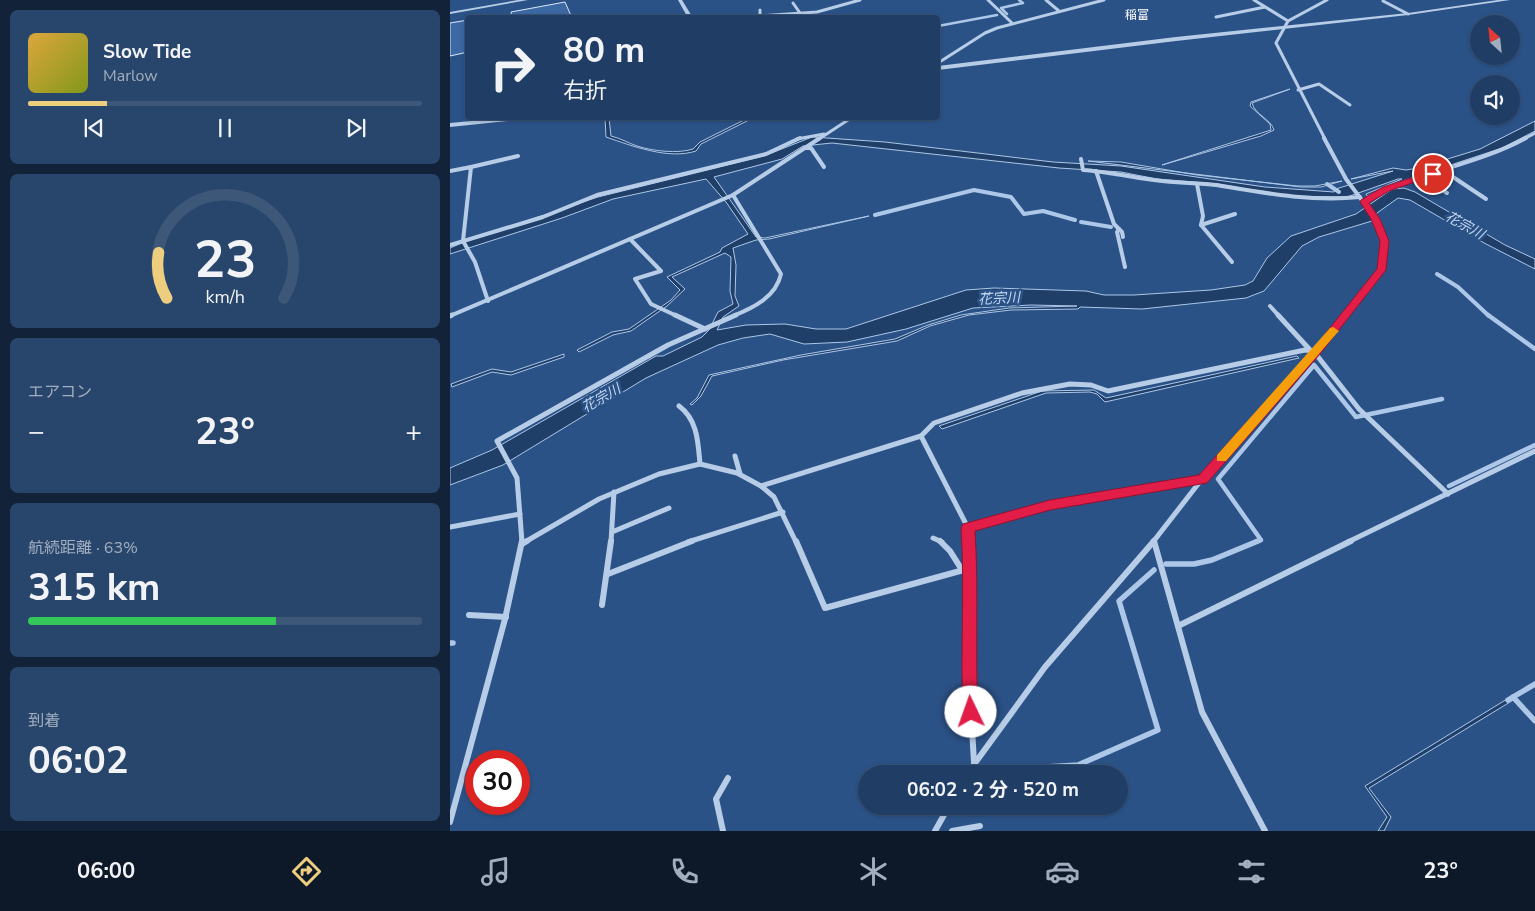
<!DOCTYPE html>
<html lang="ja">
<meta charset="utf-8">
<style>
:root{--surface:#203e65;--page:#28456b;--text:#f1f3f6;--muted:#a2aebf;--line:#3d5779;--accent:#edce7f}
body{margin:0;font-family:"Nunito Sans","Noto Sans JP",sans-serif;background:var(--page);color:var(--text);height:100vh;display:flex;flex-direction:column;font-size:19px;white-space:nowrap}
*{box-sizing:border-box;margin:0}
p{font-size:16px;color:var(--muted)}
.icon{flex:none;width:28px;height:28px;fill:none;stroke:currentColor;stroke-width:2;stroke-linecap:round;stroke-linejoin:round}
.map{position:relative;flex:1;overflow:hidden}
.details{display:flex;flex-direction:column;gap:10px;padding:10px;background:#122238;width:450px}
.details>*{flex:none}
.guide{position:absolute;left:15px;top:15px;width:475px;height:105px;border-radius:5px;box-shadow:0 1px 4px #0004,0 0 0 1px var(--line);background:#203e65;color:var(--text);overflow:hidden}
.needle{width:32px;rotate:333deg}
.fabs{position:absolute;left:1020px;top:15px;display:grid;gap:10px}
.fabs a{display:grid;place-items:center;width:50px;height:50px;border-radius:50%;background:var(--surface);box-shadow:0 1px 4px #0004,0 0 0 1px var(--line);font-size:25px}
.speed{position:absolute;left:15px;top:750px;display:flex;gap:10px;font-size:25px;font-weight:700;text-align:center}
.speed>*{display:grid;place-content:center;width:65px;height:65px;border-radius:50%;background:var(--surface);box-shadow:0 1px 4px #0004,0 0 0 1px var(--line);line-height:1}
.speed .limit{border:8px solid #d22;background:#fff;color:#111}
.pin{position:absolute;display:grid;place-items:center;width:42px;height:42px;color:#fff;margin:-21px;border:2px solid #fff;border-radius:50%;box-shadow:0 1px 5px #0007}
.me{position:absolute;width:55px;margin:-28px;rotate:357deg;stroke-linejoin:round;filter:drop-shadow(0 0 4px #0008)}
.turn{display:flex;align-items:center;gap:18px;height:105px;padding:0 15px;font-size:22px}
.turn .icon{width:65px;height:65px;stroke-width:2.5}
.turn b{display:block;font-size:35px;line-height:42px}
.big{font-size:38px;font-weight:700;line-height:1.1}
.details .tile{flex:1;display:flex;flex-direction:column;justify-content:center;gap:8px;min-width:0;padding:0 18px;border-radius:8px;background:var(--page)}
.details .dial{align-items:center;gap:0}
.dial svg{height:130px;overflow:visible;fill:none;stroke:var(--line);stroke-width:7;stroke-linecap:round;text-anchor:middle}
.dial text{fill:var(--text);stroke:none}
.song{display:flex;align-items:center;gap:15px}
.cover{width:60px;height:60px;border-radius:8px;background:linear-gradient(135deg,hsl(40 70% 55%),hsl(70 70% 35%))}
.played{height:5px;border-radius:2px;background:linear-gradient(90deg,var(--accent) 20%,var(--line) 20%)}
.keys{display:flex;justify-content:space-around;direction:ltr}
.heat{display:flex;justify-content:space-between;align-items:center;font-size:28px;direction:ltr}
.charge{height:8px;border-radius:4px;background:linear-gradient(90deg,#34c759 63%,var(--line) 0)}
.trip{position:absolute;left:408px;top:765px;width:270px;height:50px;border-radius:25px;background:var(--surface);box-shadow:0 1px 4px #0004,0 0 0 1px var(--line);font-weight:700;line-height:50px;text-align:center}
.tabs{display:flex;height:80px;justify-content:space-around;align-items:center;background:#0d1928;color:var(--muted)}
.tabs .icon{width:35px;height:35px}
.tabs .selected{color:var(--accent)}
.tabs b{font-size:22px;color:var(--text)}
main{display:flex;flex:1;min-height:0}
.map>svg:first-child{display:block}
.water{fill:#1f3e68;stroke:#acc7e7}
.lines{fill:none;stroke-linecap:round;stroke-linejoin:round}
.stream-far3{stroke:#acc7e7;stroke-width:2.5}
.stream-far2{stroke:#acc7e7;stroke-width:4}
.stream-far1{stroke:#acc7e7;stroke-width:4.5}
.stream{stroke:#acc7e7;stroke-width:5.5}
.building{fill:#3c69a3;stroke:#dae7f6}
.minor-far3{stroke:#b7cde7;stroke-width:3}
.minor-far2{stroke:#b7cde7;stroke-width:4}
.minor-far1{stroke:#b7cde7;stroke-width:5}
.minor{stroke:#b7cde7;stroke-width:6}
.tertiary{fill:#b7cde7;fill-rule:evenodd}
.route{fill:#e11d48;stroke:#92132f}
.slow{fill:#f59e0b}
.labels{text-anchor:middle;stroke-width:5;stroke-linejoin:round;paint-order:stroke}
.far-quarter-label{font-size:12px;fill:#fff;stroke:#2b5287}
.water-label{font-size:14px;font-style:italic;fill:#c2d7ef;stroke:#2b5287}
</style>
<main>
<section class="details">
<div class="tile">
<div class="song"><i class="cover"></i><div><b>Slow Tide</b><p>Marlow</p></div></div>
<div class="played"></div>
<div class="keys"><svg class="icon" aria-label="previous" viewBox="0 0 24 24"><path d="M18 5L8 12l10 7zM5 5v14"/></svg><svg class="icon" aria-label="pause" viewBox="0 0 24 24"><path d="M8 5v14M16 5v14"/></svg><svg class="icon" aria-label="next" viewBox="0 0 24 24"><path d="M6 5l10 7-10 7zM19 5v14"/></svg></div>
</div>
<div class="tile dial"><svg viewBox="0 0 100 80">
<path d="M14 69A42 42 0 1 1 86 69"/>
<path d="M14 69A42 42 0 0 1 9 41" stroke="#edce7f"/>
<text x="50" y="56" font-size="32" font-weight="700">23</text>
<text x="50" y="72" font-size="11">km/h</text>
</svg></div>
<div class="tile"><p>エアコン</p>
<div class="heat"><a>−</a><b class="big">23°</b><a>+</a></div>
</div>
<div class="tile"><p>航続距離 · 63%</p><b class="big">315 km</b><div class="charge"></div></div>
<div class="tile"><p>到着</p><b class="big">06:02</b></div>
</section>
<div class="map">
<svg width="1085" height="831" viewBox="0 0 1085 831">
<rect width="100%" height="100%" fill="#2b5287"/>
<g class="water">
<path d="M 840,89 L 802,103 C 805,115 821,119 824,130 L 811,136 L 712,165 L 821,130 L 820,124 L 800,106 L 801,102 Z"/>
<path d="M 155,118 L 159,118 L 161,136 C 170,138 178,143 187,146 C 202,151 228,154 243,149 L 250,142 L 298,118 L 303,118 L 251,144 L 246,151 C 219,160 182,146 156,137 Z"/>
<polygon points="1085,121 1085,131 1052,148 940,185 917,196 916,194 952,179 948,179 897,197 838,196 768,184 707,179 671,172 609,168 382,143 353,146 332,159 264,177 306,237 315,238 419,216 319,239 306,240 283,248 286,265 285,296 289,306 273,317 267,330 296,325 335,324 366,329 396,329 516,290 544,288 636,291 654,295 684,295 761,290 795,285 803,281 817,258 841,236 906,214 942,189 954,188 965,192 1055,245 1085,259 1085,269 1036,244 960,200 948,198 927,213 922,221 869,237 852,246 814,291 796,298 692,309 630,307 628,309 561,310 519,315 480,326 447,341 333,360 262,376 251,396 242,405 240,404 247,398 259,375 351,355 445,339 478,325 511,315 559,308 627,306 581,305 523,308 456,329 397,342 354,344 320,334 293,338 268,345 196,378 53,465 0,485 0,468 42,450 206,356 213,356 252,337 259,330 268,312 283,304 280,291 281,257 275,253 222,277 235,289 217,306 181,331 163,335 129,352 127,350 162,332 179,329 221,300 230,290 217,277 270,252 272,248 298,234 276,202 256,179 163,199 112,218 0,254 0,248 19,240 148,197 314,156 362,137 435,142 603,162 671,166 815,187 884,192 886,189 943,171 901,179 943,168 956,170 968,168 1030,149"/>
<polygon points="638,161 671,162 747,175 847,186 865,186 892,181 871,187 851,187"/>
<polygon points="114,354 114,357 61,375 42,372 2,387 1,384 42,369 61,372"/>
<polygon points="847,356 849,358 655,402 647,394 640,392 596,393 492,429 489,426 592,391 644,390 656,398"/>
<polygon points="1062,696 1065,699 919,788 941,817 934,831 928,831 937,817 915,786"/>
</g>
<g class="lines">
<g class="stream-far3">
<polyline points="557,14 551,8 573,3 569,0"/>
<polyline points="488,26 547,15"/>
</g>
<g class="stream-far2">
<polyline points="877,184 889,192"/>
<polyline points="425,215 524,190 561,197 574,214 593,211 625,220"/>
<polyline points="631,222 661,227"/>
<polyline points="987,274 1008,287 1039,316"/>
</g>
<g class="stream-far1">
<polyline points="1038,315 1085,349"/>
<polyline points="999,486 1085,445"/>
<polyline points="805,542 811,540 768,479 864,365 906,417 992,399"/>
</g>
<g class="stream">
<polyline points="716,564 744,564 762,560 808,541"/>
<polyline points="0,643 3,643"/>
<polyline points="1063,697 1085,721"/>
<polyline points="1058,700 1085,684"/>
<polyline points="534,774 563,769 628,765 708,730 669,601 704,570"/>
</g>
</g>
<g class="building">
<polygon points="115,2 122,18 62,18 61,12"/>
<polygon points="18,20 18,52 0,56 0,23"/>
</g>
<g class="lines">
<g class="minor-far3">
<polyline points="538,0 562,23"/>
<polyline points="596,0 609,11"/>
<polyline points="804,0 838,21"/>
<polyline points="933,1 958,14"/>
<polyline points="343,3 350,13"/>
<polyline points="310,10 310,16 367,12 410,0"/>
<polyline points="766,17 815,7"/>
<polyline points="488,63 535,33 547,28 654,0"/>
<polyline points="848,90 869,84 900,105"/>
<polyline points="347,139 374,134"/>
<polyline points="369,139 401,118"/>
<polyline points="875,139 826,43 838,21 877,0"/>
<polyline points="1074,139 1085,133"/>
</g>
<g class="minor-far2">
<polyline points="874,138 896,179 926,219 935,241 931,270 894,316"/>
<polyline points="355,148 361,148 374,167"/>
<path d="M 631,159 L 633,170 C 660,172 686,178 712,181 C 730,183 748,183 766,185 C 814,193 861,202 910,197"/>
<polyline points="21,167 68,156"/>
<polyline points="0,171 21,167 13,241 25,262 38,301"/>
<polyline points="646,171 664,224 672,232 673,237"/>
<polyline points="994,171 1036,199"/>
<polyline points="973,177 997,193"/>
<polyline points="747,184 753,216 751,225"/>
<path d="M 283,195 L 331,274 C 326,297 303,308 283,316"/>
<path d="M 914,202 C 964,172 1025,166 1076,138"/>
<polyline points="669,229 667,232 675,267"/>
<polyline points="180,239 211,271 185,279 201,304 227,316"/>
<polyline points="0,245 93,217 147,195 316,154 350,138"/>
<polyline points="782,262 751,225 785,214"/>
<polyline points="820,306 829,316"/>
<polyline points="0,316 283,195 370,138"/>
</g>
<g class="minor-far1">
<polyline points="225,315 255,329"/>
<polyline points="828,315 861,351"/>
<polyline points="0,316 2,315"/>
<polyline points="865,353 909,409 998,494"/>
<path d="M 229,406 C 248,420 248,443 250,464"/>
<polyline points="471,436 518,528"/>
<polyline points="285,456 290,474"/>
<polyline points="311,486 471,436 484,423 572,393 620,384 641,385 658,391 855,350 866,351"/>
<polyline points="0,527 70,514"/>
<polyline points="162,532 219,508"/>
<polyline points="483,538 492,542"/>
<polyline points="72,542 67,478 47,441 218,345 286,315"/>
<polyline points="75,542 149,499 209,474 250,464 287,473 311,486 324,497 346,542"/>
<polyline points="161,542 164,492"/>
<polyline points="238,542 333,512"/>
<polyline points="519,542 518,528 600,505 752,479"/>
<polyline points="703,542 752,479 866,351 895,315"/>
<polyline points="898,542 1085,451"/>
</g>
<g class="minor">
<polyline points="346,541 375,608 521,568"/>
<polyline points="490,541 500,551 512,570"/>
<polyline points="519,541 521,568 518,662 524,762"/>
<polyline points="704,541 752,712 815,831"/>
<polyline points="72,544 77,541"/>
<polyline points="158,574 242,541"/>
<polyline points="152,605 161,541"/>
<polyline points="19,615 56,617"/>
<polyline points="728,626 901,541"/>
<polyline points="517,774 595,667 704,541"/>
<polyline points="0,822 55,619 72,541"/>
<polyline points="273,831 266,799 278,778"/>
<polyline points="485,831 499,806"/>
<polyline points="502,831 530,826"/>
</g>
<g class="tertiary">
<polygon points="68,0 78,0 0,14 0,12"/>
<polygon points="228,0 232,0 243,18 238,18"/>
<polygon points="1048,0 1060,0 958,15 726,41 488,70 488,66 726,37 958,13"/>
<polygon points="54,118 69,118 66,120 0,127 0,123"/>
</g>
</g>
<path class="route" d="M 980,172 L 988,174 L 939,191 L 919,203 L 930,219 L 939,241 L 936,270 L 870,354 L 757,483 L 600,510 L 525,531 C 529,591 525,652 528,712 L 526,717 L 521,719 L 516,717 L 513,712 C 510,651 515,589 511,528 L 513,524 L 600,500 L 749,475 L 863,349 L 927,269 L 930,241 L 921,219 L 910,202 L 911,200 L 933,187 Z"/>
<polygon class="slow" points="883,327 889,331 887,333 776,461 767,461 767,455 880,328"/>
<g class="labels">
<g class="far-quarter-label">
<text x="687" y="19">稲富</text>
</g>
<g class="water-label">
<text transform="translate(1015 225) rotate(29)" y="5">花宗川</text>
<text transform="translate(549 298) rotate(-3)" y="5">花宗川</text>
<text transform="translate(151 398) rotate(-30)" y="5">花宗川</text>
</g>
</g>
</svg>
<div class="fabs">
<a><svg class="needle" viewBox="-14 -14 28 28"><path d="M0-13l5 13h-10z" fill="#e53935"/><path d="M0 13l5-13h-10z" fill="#a2aebf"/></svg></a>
<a><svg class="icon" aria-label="sound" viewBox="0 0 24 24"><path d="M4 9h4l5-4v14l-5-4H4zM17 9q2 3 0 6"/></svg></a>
</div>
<div class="speed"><div class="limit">30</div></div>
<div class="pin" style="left:983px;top:174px;background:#d93025"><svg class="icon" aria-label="arrive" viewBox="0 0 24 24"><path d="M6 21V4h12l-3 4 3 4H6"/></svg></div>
<svg class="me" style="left:521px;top:712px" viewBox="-20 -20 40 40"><circle r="19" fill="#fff"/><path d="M0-13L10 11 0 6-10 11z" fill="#e11d48"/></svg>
<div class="trip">06:02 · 2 分 · 520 m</div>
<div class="guide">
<div class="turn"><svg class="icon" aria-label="right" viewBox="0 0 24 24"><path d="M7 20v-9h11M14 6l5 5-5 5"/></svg><div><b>80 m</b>右折</div></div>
</div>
</div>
</main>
<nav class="tabs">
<b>06:00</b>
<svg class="icon selected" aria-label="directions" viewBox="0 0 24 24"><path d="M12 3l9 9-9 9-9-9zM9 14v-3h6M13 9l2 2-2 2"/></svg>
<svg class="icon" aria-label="music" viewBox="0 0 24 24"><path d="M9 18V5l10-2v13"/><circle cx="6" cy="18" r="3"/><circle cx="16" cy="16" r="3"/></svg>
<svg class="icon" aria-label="phone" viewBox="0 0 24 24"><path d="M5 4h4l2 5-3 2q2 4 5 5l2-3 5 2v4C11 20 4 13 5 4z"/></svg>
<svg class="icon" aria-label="climate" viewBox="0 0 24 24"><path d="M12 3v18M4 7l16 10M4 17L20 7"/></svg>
<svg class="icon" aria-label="car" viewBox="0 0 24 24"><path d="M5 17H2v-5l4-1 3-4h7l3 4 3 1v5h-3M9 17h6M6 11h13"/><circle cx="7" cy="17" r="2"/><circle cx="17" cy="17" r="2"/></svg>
<svg class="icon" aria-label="filters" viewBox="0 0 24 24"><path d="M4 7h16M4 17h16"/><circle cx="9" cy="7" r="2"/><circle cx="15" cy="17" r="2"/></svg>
<b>23°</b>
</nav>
